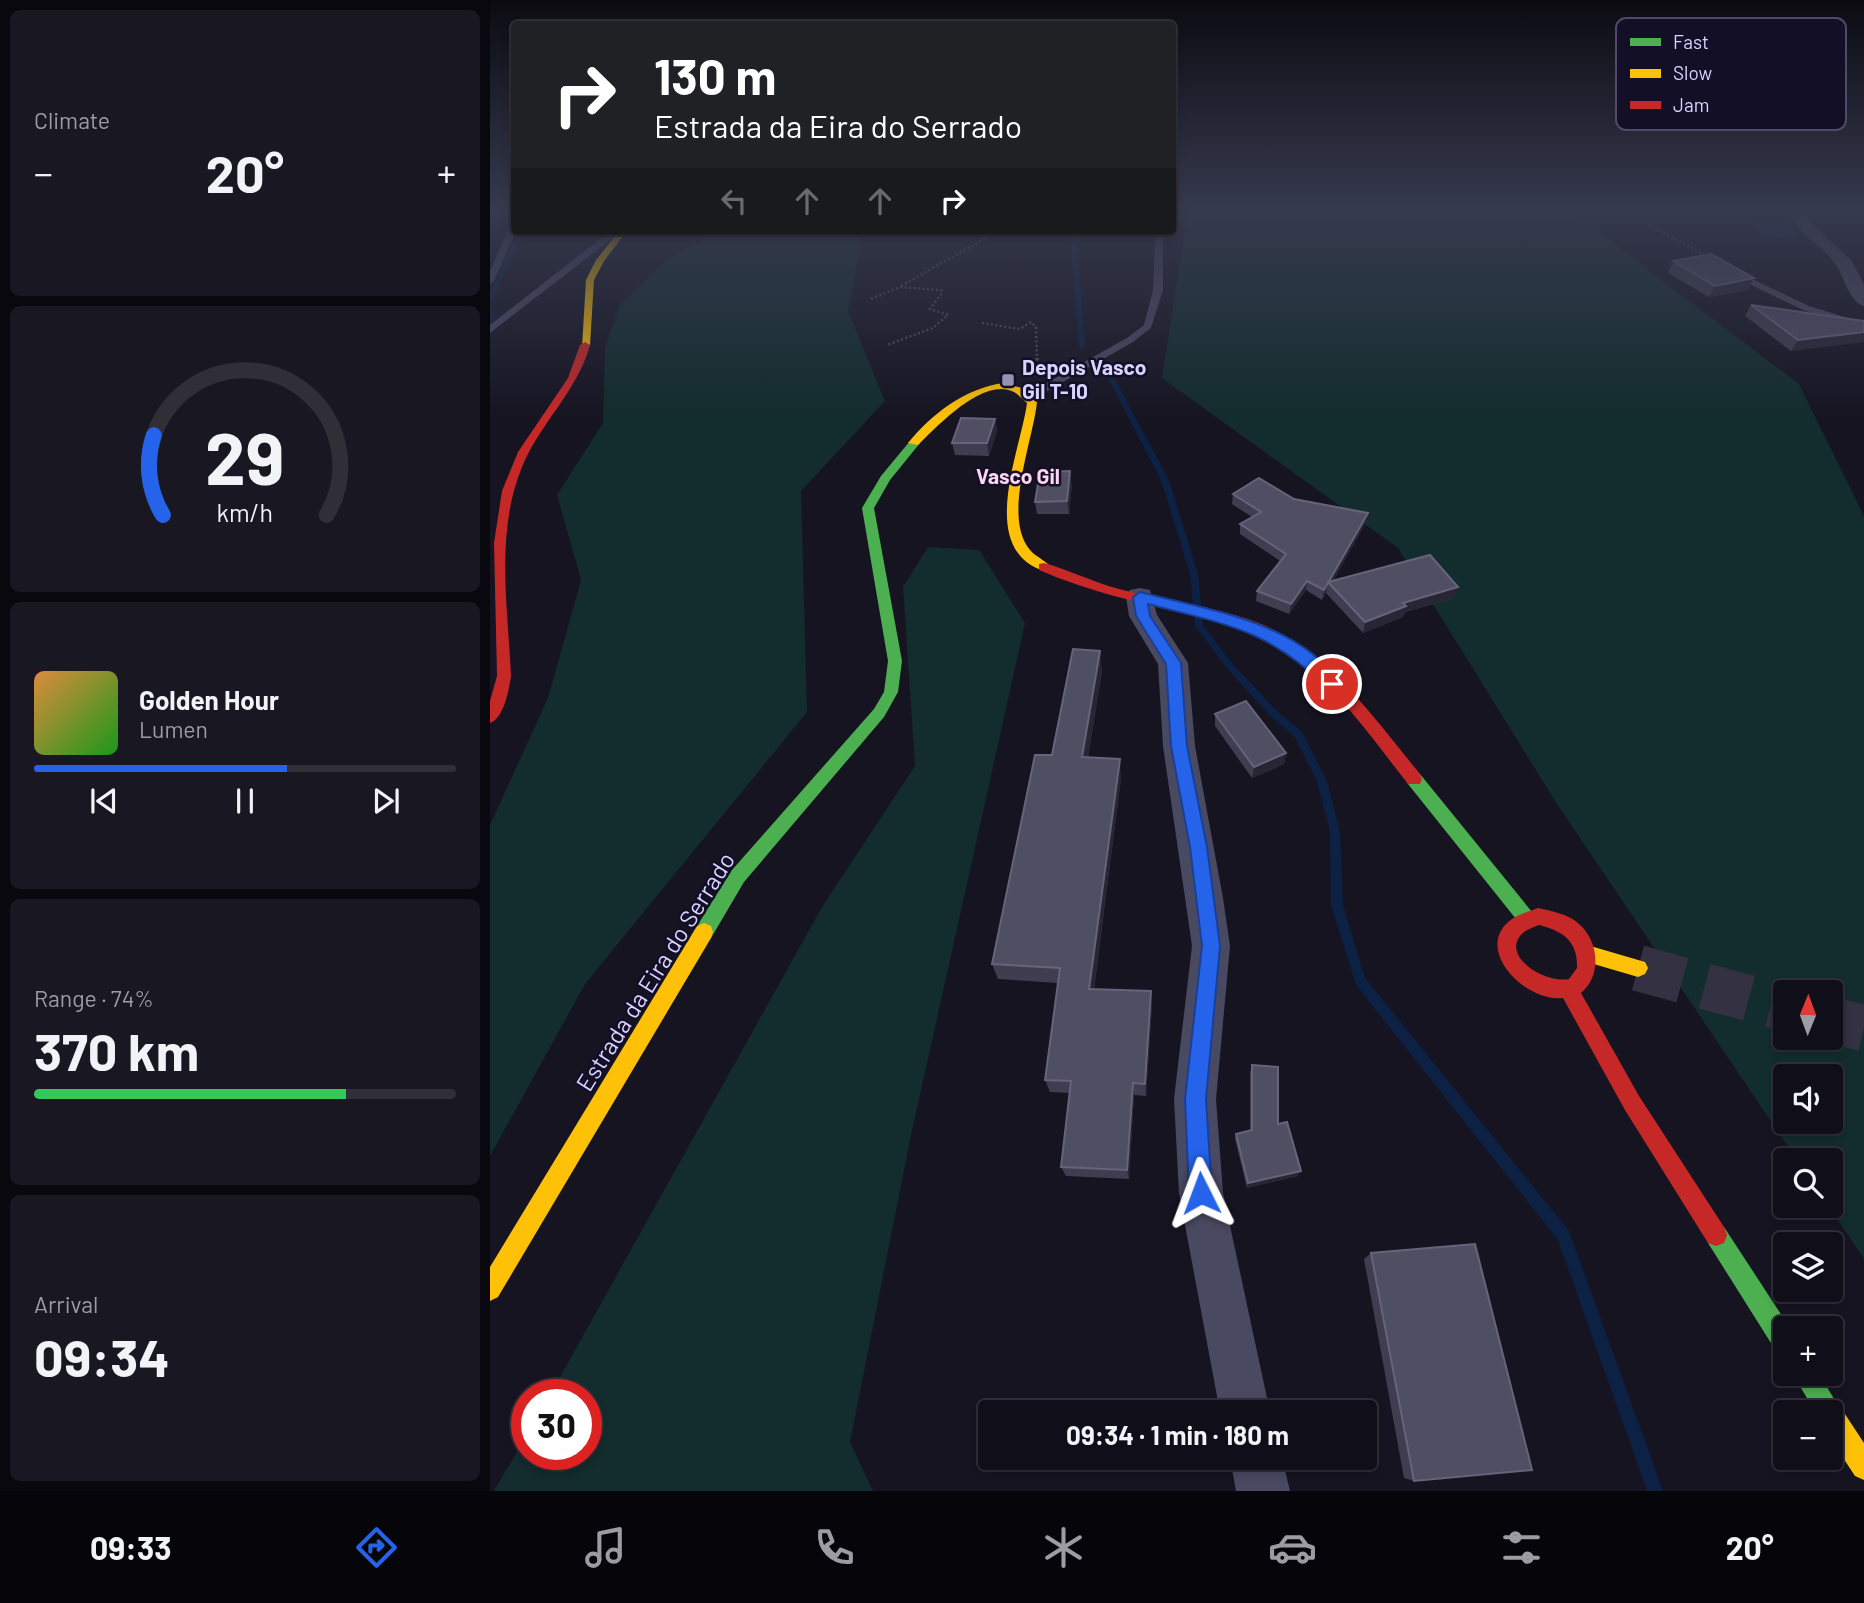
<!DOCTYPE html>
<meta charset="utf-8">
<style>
:root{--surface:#100f19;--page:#191822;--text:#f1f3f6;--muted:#9c9ca2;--line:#302f38;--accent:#2563eb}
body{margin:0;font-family:Barlow,sans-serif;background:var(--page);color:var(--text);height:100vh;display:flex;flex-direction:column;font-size:26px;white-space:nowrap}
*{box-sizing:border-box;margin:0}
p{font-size:23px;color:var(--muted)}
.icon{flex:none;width:38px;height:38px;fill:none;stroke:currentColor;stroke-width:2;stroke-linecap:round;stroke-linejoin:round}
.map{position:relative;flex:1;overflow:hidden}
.side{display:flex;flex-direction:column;gap:10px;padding:10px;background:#09080e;width:490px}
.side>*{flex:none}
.banner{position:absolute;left:21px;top:21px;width:665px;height:214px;border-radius:7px;box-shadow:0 4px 10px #0003,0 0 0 2px var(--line);background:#202124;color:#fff;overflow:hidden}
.needle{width:46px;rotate:1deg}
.buttons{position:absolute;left:1283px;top:980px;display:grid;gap:14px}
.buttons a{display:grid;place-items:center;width:70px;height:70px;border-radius:7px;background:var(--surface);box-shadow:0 4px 10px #0003,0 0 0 2px var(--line);font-size:35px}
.speed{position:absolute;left:21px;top:1379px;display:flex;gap:14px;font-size:35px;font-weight:700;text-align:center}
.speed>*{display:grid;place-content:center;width:91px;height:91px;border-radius:50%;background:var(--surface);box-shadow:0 4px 10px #0003,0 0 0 2px var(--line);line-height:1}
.speed .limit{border:10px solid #d22;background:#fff;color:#111}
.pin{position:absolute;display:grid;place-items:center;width:60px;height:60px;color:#fff;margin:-30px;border:4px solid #fff;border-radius:50%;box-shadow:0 2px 7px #0007}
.me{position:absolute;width:77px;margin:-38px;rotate:357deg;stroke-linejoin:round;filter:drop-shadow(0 0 5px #0008)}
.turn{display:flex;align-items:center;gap:24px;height:147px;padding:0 28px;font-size:32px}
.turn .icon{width:91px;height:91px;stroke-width:2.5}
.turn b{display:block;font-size:49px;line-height:60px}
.lanes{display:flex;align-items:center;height:66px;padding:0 28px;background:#0003;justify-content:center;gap:35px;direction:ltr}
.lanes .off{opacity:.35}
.big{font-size:52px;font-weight:700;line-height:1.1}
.side .tile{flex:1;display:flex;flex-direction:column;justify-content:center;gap:10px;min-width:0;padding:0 24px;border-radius:10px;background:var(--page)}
.side .dial{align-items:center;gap:0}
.dial svg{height:182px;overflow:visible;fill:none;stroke:var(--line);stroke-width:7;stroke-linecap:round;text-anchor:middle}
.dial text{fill:var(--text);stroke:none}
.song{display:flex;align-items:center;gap:21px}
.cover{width:84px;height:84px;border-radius:10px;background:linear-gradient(135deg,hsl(30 70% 55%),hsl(120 70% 35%))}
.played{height:7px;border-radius:4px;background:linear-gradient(90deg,var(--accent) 60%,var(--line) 60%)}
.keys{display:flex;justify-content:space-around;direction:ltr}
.heat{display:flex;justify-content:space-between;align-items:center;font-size:38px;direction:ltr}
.charge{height:10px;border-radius:5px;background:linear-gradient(90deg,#34c759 74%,var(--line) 0)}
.trip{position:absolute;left:488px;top:1400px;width:399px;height:70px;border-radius:7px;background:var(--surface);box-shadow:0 4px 10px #0003,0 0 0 2px var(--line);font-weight:700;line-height:70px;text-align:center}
.tabs{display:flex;height:112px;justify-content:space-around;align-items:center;background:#06060a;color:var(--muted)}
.tabs .icon{width:49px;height:49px}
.tabs .selected{color:var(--accent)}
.tabs b{font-size:32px;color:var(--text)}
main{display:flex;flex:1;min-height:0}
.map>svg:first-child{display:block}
.green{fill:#132c2d;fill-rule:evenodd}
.water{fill:#0d2144}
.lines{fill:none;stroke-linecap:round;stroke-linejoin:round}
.stream{fill:#0d2144;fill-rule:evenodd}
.secondary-tunnel{stroke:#333142;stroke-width:46;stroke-dasharray:46 23;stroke-linecap:butt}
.path-far1{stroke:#44505f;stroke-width:2.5;stroke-dasharray:2 2.5;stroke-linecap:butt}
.path{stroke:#44505f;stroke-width:3.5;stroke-dasharray:2.5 3.5;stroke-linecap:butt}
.lane{fill:#4a4962;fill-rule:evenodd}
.street{fill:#4a4962;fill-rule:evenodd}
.fast{fill:#4caf50;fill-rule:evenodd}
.slow{fill:#ffc107;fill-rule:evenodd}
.jam{fill:#c62828;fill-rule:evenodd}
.wall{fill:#403d50}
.shaded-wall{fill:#282635}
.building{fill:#504e63;stroke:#66637b;stroke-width:2}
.route{fill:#2563eb;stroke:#184099;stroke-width:2}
.poi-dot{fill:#9591b1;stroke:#130f26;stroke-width:2.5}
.labels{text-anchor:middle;stroke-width:5;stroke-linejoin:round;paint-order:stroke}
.far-poi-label{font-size:21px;font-weight:bold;fill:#d9d4ff;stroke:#130f26;text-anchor:start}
.far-neighbourhood-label{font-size:21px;font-weight:bold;fill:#ffd6f0;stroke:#130f26}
.street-label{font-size:24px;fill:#d9d4ff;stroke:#130f26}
.key{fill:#130f26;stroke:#4e4a67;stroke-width:2}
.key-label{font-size:19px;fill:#d9d4ff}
</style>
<main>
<section class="side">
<div class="tile"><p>Climate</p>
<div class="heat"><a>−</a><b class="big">20°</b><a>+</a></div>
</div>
<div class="tile dial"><svg viewBox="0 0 100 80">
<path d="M14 69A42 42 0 1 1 86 69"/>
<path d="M14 69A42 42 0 0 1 10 34" stroke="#2563eb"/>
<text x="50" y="56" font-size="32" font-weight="700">29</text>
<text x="50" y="72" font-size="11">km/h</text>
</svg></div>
<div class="tile">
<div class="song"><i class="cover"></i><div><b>Golden Hour</b><p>Lumen</p></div></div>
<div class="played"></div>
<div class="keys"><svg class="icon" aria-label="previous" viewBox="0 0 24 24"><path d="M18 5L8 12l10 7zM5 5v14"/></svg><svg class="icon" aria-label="pause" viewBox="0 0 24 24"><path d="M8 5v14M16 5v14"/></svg><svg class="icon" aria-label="next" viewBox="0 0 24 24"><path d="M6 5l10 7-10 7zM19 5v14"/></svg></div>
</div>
<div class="tile"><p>Range · 74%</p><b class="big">370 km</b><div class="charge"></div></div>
<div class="tile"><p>Arrival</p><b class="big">09:34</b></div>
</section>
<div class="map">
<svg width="1374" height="1491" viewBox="0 0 1374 1491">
<rect width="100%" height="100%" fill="#161421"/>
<g class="green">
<path d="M 698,210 L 1079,210 L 1309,384 L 1374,516 L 1374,1259 L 1338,1206 L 1340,1206 L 1340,1160 L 1307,1160 L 1067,804 L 908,548 L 672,378 ZM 1295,992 L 1340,992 L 1340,1038 L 1295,1038 ZM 1295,1076 L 1340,1076 L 1340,1122 L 1295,1122 Z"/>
<polygon points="226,231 373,231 358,311 395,401 311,491 317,712 95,984 0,1156 0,825 58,698 91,580 67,495 113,423 115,347 131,303 179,259"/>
<polygon points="438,547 489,550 535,623 421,1135 360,1442 383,1491 4,1491 37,1435 37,1454 96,1454 96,1395 60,1395 332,907 425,766 413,587"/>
</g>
<path class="water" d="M 1283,220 L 1299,224 L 1309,233 C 1296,242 1274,237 1262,228 L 1264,222 Z"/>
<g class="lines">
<g class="stream">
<polygon points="28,231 34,231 3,300 0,302 0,294"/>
<polygon points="588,231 594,231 587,244 595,347 592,349 589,347 581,244"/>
<polygon points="0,309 2,310 8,320 0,328 0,322 2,320 0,316"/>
<polygon points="619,377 624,378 679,480 708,574 713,625 742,663 785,709 812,732 837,781 850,832 853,905 875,978 1079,1231 1173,1491 1157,1491 1068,1240 866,985 841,905 840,832 827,781 805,737 779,715 736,667 705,626 700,574 671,480 618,378"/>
</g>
<g class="secondary-tunnel">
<polyline points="1148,968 1295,1008"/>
<polyline points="1340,1020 1374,1028"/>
</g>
<g class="path-far1">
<polyline points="1134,211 1218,257"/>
<polyline points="1343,222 1374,223"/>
<polyline points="411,286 505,233"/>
<polyline points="381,299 410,287 451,290 452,293 440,309 458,315 443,328 397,345"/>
<polyline points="492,323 530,329 541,322 546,327 547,360"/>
</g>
<polyline class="path" points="547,358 547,371"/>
<g class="lane">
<polygon points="21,224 24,224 26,231 4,281 0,284 0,271"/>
<polygon points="130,231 136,233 120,240 0,333 0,325 114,236"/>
<polygon points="669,231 677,231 673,243 673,290 661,328 643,342 543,399 535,399 535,395 637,338 654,325 663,290 665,243"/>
<polygon points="1258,277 1319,306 1374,323 1374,329 1313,310 1255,282 1255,278"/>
</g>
<g class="street">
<path d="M 1303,210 L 1319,210 L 1318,220 L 1361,260 L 1374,284 L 1374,306 C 1360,302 1354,278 1347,266 C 1335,247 1312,237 1301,218 Z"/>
<polygon points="650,588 660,590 667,615 698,663 705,746 733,898 740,946 726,1099 733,1193 780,1412 730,1412 689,1193 684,1099 702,946 673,746 668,664 639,616 636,597 640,590"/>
<polygon points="740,1458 792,1458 800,1491 746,1491"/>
</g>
<g class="fast">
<polygon points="424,440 430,443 400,480 384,508 412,661 408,692 394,717 254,882 221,938 214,941 207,938 205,932 207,926 242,870 384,709 394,692 398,661 372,508 391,476 420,441"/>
<polygon points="924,772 930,774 1042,912 1045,918 1042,924 1036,926 1030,924 918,784 916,779 918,774"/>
<polygon points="1226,1224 1234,1227 1300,1328 1295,1328 1295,1354 1286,1351 1218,1243 1215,1235 1218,1227"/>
<polygon points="1303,1374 1329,1374 1352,1412 1348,1421 1340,1424 1340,1412 1325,1412"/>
</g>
<g class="slow">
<polygon points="129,231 137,231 114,261 104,280 100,345 92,347 96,280 106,260"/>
<path d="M 513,383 L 532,388 L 547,402 C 543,441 512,517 540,550 C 546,557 555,560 561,567 L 554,571 C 486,549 531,450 537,403 C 533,400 528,394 524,392 C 494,376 447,426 428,445 L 418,443 C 443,413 474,389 513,383 Z"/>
<polygon points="214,923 221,926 223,932 221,938 8,1297 0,1301 0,1267 207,926"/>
<polygon points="1097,945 1155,962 1158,968 1155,974 1148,977 1090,960 1088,954 1090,948"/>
<polygon points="1340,1401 1349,1405 1374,1443 1374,1480 1365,1476 1340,1438 1340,1412 1328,1412 1331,1405"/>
</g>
<g class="jam">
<path d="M 95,342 L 100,345 C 87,392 50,423 32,467 C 5,532 18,608 21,676 C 19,690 14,718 0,723 L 0,701 L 7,676 L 4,543 L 12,491 L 28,452 L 78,378 L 90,345 Z"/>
<path d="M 554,563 C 579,570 603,582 629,589 C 679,602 743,608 788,632 C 847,664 888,723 930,774 L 932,779 L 930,784 L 918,784 C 877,732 837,672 778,640 C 753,626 724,621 697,614 C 647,602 597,591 549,570 L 549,564 Z"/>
<path d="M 1048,908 C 1061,911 1079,914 1089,924 C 1109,941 1112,976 1091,993 L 1149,1096 L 1234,1227 L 1237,1235 L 1234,1243 L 1226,1246 L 1218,1243 L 1135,1110 L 1073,998 C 1036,1003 981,948 1022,919 C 1030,914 1040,911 1048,908 ZM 1049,925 C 1073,931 1088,941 1087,968 L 1079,979 C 1053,984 1008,954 1034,932 C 1038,929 1044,927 1049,925 Z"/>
</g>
</g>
<g class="wall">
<polygon points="1183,261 1264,278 1258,290 1219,297 1178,273"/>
<polygon points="1261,305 1374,321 1301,351 1255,316"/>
<polygon points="505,419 507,431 499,456 465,455 462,443"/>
<polygon points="582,484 579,514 547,514 545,502"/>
<polygon points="743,494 804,499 876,522 843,581 965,598 915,612 913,617 873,633 836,593 832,600 816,590 799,614 766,601 767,591 790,561 750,534 750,524 762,517 742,504"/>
<polygon points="612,671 598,757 631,778 604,989 662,1006 656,1096 644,1095 639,1179 576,1176 571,1167 580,1093 560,1092 555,1080 568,983 508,979 502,964 562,755"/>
<polygon points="725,714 796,753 794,764 762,778 725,726"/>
<polygon points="762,1065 788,1124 808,1176 757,1188 745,1139 746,1134 760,1130 760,1072"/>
<polygon points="881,1253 924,1481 914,1478 874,1259"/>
</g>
<g class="shaded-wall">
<polygon points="1264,278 1258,290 1219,297 1225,286"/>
<polygon points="1374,332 1374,342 1301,351 1308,340"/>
<polygon points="505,419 507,431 499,456 497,443"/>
<polygon points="580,471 582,484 579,514 577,501"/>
<polygon points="878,513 876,522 841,585 839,582"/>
<polygon points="817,581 816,590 799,614 801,604"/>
<polygon points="838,583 836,593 832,600 834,590"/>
<polygon points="968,587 965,598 915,612 913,617 873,633 875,622 913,603"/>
<polygon points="610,651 612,671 595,776 592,757"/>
<polygon points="796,753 794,764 762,778 764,767"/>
<polygon points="630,759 631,778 602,1003 599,989"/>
<polygon points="661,991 662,1006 656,1096 655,1084"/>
<polygon points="643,1083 644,1095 639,1179 637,1170"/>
<polygon points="811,1171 808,1176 757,1188 758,1183"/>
</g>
<g class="building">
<polygon points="1221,254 1264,278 1225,286 1183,261"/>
<polygon points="1261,305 1374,321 1374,332 1308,340"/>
<polygon points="471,418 505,419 497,443 462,443"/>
<polygon points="580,471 577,501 545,502 550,472"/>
<polygon points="769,478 804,499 878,513 834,590 817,581 801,604 767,591 796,554 750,524 771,512 743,494"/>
<polygon points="940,555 968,587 913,603 916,606 875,622 838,582"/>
<polygon points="583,649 610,651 592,757 630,759 599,989 661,991 655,1084 643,1083 637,1170 571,1167 581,1081 555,1080 570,968 502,964 545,755 562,755"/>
<polygon points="756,701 796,753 764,767 725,714"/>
<polygon points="762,1065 788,1067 788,1124 797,1122 811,1171 758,1183 746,1134 762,1130"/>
<polygon points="985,1244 1042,1470 924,1481 881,1253"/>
</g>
<linearGradient id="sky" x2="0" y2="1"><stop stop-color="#0c0b12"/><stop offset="0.5" stop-color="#363a4e"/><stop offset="1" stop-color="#363a4e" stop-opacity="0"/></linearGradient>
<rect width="1374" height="419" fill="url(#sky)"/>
<path class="route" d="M 650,592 C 714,609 811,622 850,684 L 848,688 L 837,688 C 779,629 734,624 658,604 L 660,616 L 691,663 L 697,746 L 717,847 L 730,946 L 716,1099 L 722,1193 L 719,1201 L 711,1204 L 703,1201 L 699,1193 L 695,1099 L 712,946 L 700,847 L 681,746 L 676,664 L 646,616 L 643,597 Z"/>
<rect class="poi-dot" x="511" y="373" width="14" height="14" rx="3.5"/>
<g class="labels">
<g class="far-poi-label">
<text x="532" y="375">Depois Vasco<tspan x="532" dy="24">Gil T-10</tspan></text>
</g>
<g class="far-neighbourhood-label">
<text x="528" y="484">Vasco Gil</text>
</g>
<g class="street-label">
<text transform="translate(166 972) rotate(-58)" y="8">Estrada da Eira do Serrado</text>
</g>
</g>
<rect x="1126" y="18" width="230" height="112" rx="10" class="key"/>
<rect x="1140" y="38" width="31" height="8" fill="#4caf50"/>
<rect x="1140" y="69" width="31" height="9" fill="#ffc107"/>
<rect x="1140" y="101" width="31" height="8" fill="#c62828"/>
<g class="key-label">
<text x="1183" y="49">Fast</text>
<text x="1183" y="80">Slow</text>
<text x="1183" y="112">Jam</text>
</g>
</svg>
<div class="buttons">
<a><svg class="needle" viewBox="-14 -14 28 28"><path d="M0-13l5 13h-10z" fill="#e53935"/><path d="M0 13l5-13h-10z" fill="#9c9ca2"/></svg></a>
<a><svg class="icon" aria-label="sound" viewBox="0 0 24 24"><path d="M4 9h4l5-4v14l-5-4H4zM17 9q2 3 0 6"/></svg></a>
<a><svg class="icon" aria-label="search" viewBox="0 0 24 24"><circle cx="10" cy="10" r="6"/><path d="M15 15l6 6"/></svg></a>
<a><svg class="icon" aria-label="layers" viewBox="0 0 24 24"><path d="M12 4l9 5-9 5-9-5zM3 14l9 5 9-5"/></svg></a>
<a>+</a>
<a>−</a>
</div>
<div class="speed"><div class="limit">30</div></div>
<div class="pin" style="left:842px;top:684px;background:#d93025"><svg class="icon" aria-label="arrive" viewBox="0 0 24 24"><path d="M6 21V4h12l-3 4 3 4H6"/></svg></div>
<svg class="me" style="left:711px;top:1193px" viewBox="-20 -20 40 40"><path d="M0-17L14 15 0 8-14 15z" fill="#2563eb" stroke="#fff" stroke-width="4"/></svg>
<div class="trip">09:34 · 1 min · 180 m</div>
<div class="banner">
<div class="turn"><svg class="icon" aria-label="right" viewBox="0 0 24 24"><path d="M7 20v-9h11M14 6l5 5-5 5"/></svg><div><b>130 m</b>Estrada da Eira do Serrado</div></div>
<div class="lanes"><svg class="icon off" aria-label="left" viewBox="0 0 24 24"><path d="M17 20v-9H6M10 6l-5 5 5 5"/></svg><svg class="icon off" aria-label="ahead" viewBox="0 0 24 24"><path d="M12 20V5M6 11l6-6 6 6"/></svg><svg class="icon off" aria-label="ahead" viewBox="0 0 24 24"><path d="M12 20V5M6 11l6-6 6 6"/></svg><svg class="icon" aria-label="right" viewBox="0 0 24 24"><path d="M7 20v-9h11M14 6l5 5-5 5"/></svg></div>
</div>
</div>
</main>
<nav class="tabs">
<b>09:33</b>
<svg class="icon selected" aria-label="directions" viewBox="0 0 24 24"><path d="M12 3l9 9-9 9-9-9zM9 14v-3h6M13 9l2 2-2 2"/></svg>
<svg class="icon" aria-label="music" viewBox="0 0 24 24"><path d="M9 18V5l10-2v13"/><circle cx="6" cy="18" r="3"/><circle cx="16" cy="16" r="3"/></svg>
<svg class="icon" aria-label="phone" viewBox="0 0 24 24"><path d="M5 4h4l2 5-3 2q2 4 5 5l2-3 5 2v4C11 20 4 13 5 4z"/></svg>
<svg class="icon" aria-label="climate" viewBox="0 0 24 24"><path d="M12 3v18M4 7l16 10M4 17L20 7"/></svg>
<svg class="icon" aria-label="car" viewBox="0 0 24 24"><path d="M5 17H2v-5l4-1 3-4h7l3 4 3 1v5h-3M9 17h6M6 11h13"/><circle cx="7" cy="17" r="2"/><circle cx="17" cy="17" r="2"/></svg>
<svg class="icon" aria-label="filters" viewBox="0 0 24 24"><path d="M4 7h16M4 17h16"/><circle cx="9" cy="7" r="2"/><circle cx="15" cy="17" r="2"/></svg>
<b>20°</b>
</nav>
